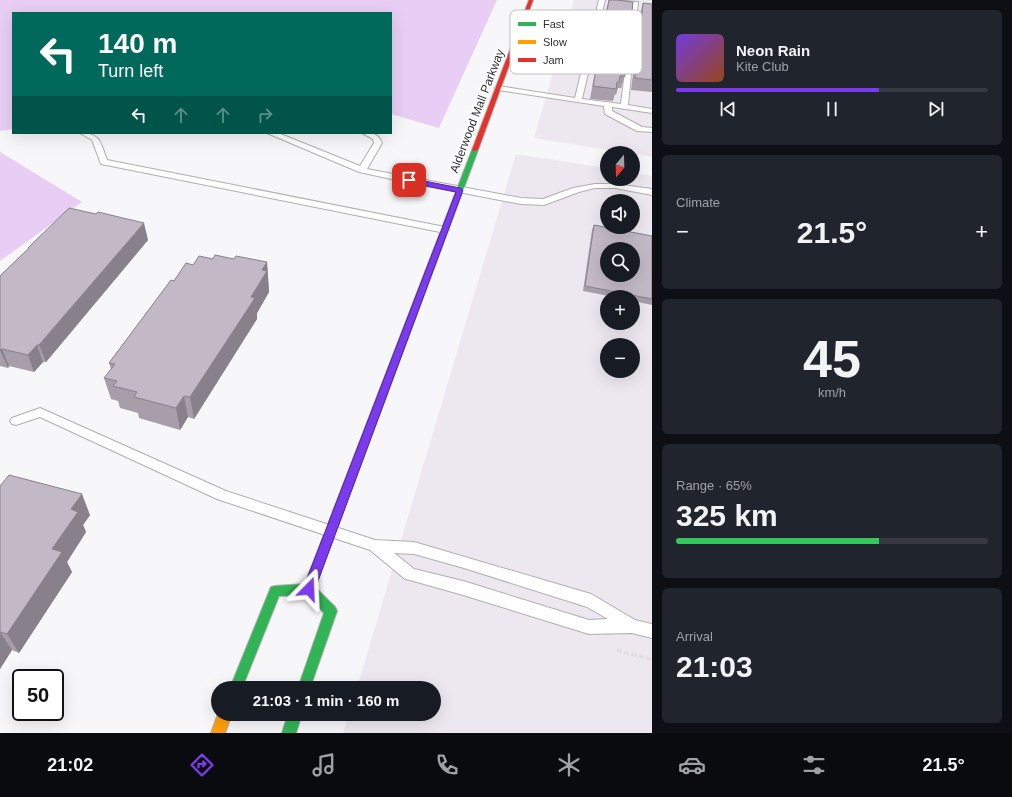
<!DOCTYPE html>
<meta charset="utf-8">
<style>
:root{--surface:#171b24;--page:#20242c;--text:#f1f3f6;--muted:#9ea1a6;--line:#363941;--accent:#7c3aed}
body{margin:0;font-family:Arial,sans-serif;background:var(--page);color:var(--text);height:100vh;display:flex;flex-direction:column;font-size:15px;white-space:nowrap}
*{box-sizing:border-box;margin:0}
p{font-size:13px;color:var(--muted)}
.icon{flex:none;width:22px;height:22px;fill:none;stroke:currentColor;stroke-width:2;stroke-linecap:round;stroke-linejoin:round}
.map{position:relative;flex:1;overflow:hidden}
.panel{display:flex;flex-direction:column;gap:10px;padding:10px;background:#0d0f14;width:360px}
.panel>*{flex:none}
.top-card{position:absolute;left:12px;top:12px;width:380px;height:122px;border-radius:0px;box-shadow:0 4px 16px #0002;background:#00695c;color:#fff;overflow:hidden}
.needle{width:26px;rotate:199deg}
.fabs{position:absolute;left:600px;top:146px;display:grid;gap:8px}
.fabs a{display:grid;place-items:center;width:40px;height:40px;border-radius:50%;background:var(--surface);box-shadow:0 4px 16px #0002;font-size:20px}
.speed{position:absolute;left:12px;top:669px;display:flex;gap:8px;font-size:20px;font-weight:700;text-align:center}
.speed>*{display:grid;place-content:center;width:52px;height:52px;border-radius:50%;background:var(--surface);box-shadow:0 4px 16px #0002;line-height:1}
.speed .limit{border:2px solid #111;border-radius:6px;background:#fff;color:#111}
.pin{position:absolute;display:grid;place-items:center;width:34px;height:34px;color:#fff;margin:-17px;border-radius:8px;box-shadow:0 2px 6px #0006}
.me{position:absolute;width:44px;margin:-22px;rotate:21deg;stroke-linejoin:round;filter:drop-shadow(0 0 3px #0008)}
.turn{display:flex;align-items:center;gap:14px;height:84px;padding:0 20px;font-size:18px}
.turn .icon{width:52px;height:52px;stroke-width:2.5}
.turn b{display:block;font-size:28px;line-height:34px}
.lanes{display:flex;align-items:center;height:38px;padding:0 20px;background:#0003;justify-content:center;gap:20px;direction:ltr}
.lanes .off{opacity:.35}
.big{font-size:30px;font-weight:600;line-height:1.1}
.panel .card{flex:1;display:flex;flex-direction:column;justify-content:center;gap:6px;min-width:0;padding:0 14px;border-radius:6px;background:var(--page)}
.panel .dial{align-items:center;gap:0}
.dial b{font-size:52px;line-height:1}
.song{display:flex;align-items:center;gap:12px}
.cover{width:48px;height:48px;border-radius:6px;background:linear-gradient(135deg,hsl(260 70% 55%),hsl(20 70% 35%))}
.played{height:4px;border-radius:2px;background:linear-gradient(90deg,var(--accent) 65%,var(--line) 65%)}
.keys{display:flex;justify-content:space-around;direction:ltr}
.heat{display:flex;justify-content:space-between;align-items:center;font-size:22px;direction:ltr}
.charge{height:6px;border-radius:3px;background:linear-gradient(90deg,#34c759 65%,var(--line) 0)}
.trip{position:absolute;left:211px;top:681px;width:230px;height:40px;border-radius:20px;background:var(--surface);box-shadow:0 4px 16px #0002;font-weight:600;line-height:40px;text-align:center}
.tab-bar{display:flex;height:64px;justify-content:space-around;align-items:center;background:#090b0e;color:var(--muted)}
.tab-bar .icon{width:28px;height:28px}
.tab-bar .selected{color:var(--accent)}
.tab-bar b{font-size:18px;color:var(--text)}
main{display:flex;flex:1;min-height:0}
.map>svg:first-child{display:block}
.built{fill:#ede8ef;fill-rule:evenodd}
.forest{fill:#e8cef4}
.lines{fill:none;stroke-linecap:round;stroke-linejoin:round}
.lane-casing{stroke:#b0afb0;stroke-width:2}
.fast-casing{stroke:#b0afb0;stroke-width:2}
.slow-casing{stroke:#b0afb0;stroke-width:2}
.jam-casing{stroke:#b0afb0;stroke-width:2}
.path{stroke:#e0e0e0;stroke-width:3.5;stroke-dasharray:5 2.5;stroke-linecap:butt}
.lane{fill:#fefefe;fill-rule:evenodd}
.fast{fill:#30b455;fill-rule:evenodd}
.slow{fill:#ff9f0a;fill-rule:evenodd}
.jam{fill:#e5322d;fill-rule:evenodd}
.wall{fill:#a79eaa}
.shaded-wall{fill:#88818b}
.building{fill:#c2b8c6;stroke:#88818b;fill-rule:evenodd}
.route{fill:#7c3aed;stroke:#51269a}
.labels{text-anchor:middle;stroke-width:4;stroke-linejoin:round;paint-order:stroke}
.street-label{font-size:12px;fill:#313031;stroke:#fff}
.key{fill:#fff;stroke:#c1c1c1;stroke-width:1}
.key-label{font-size:11px;fill:#313031}
</style>
<main>
<div class="map">
<svg width="652" height="733" viewBox="0 0 652 733">
<rect width="100%" height="100%" fill="#f7f6f8"/>
<g class="built">
<polygon points="574,0 652,0 652,157 534,138"/>
<path d="M 516,154 L 607,168 L 607,179 L 633,179 L 633,173 L 652,176 L 652,733 L 343,733 L 349,714 L 434,714 L 434,688 L 357,688 ZM 607,201 L 633,201 L 633,227 L 607,227 ZM 607,249 L 633,249 L 633,275 L 607,275 ZM 607,297 L 633,297 L 633,323 L 607,323 ZM 607,345 L 633,345 L 633,371 L 607,371 Z"/>
</g>
<g class="forest">
<polygon points="0,0 497,0 439,128 391,114 391,13 13,13 13,129 0,131"/>
<polygon points="0,152 82,202 0,261"/>
</g>
<g class="lines">
<g class="lane-casing">
<g id="lane">
<polygon points="599,0 605,0 582,99 621,104 633,4 609,0 638,2 628,105 652,109 652,113 612,107 612,111 642,127 652,128 652,132 637,131 605,114 604,106 498,90 495,88 498,86 575,98"/>
<path d="M 80,133 C 101,133 101,144 107,160 L 445,227 L 449,230 L 445,233 L 101,164 L 92,140 Z"/>
<path d="M 267,133 L 278,133 L 360,166 L 374,143 L 373,139 L 362,133 C 372,133 378,133 382,143 L 367,169 L 521,198 L 543,199 L 573,188 L 595,184 L 615,184 L 652,189 L 652,195 L 615,188 L 595,188 L 579,192 L 544,205 L 521,204 L 396,180 L 359,172 Z"/>
<path d="M 40,408 L 226,491 L 375,540 L 414,542 L 591,594 L 635,620 L 652,624 L 652,638 L 632,633 L 589,634 L 463,595 L 410,580 L 405,579 L 370,550 L 217,499 L 40,417 L 16,425 L 12,424 L 10,421 L 12,418 ZM 394,553 L 414,554 L 464,568 L 587,607 L 608,619 L 589,620 L 463,581 L 414,569 Z"/>
</g>
</g>
<g class="fast-casing">
<g id="fast">
<polygon points="475,148 478,150 315,587 335,607 337,611 310,688 298,688 324,613 307,595 279,596 242,688 230,688 271,587 275,586 305,584 472,150"/>
<polygon points="288,714 302,714 296,733 282,733"/>
</g>
</g>
<g class="slow-casing">
<polygon id="slow" points="218,714 232,714 225,733 211,733"/>
</g>
<g class="jam-casing">
<polygon id="jam" points="529,0 533,0 478,150 473,151 472,150"/>
</g>
<polyline class="path" points="617,650 652,660"/>
<use href="#lane" class="lane"/>
<use href="#fast" class="fast"/>
<use href="#slow" class="slow"/>
<use href="#jam" class="jam"/>
</g>
<g class="wall">
<polygon points="609,0 625,76 621,88 618,88 616,95 615,94 613,101 590,99 606,10"/>
<polygon points="643,3 652,4 652,92 631,90 640,14"/>
<polygon points="594,225 652,236 652,305 633,301 633,297 614,297 583,291 592,230"/>
<polygon points="148,240 46,362 43,362 34,372 9,366 8,368 0,366 0,276 28,249 28,248"/>
<polygon points="213,259 234,259 267,262 269,292 257,313 257,319 194,419 188,417 180,430 139,418 138,413 120,408 118,401 111,399 104,378 111,369 109,363 174,281 193,265"/>
<polygon points="0,486 90,515 83,525 86,532 67,562 72,572 19,653 12,650 0,669"/>
</g>
<g class="shaded-wall">
<polygon points="144,223 148,240 46,362 39,345"/>
<polygon points="267,262 269,292 257,313 257,319 194,419 190,397 251,297 262,270"/>
<polygon points="37,345 43,362 34,372 28,355"/>
<polygon points="2,349 9,366 8,368 0,350"/>
<polygon points="184,396 188,417 180,430 176,408"/>
<polygon points="82,494 90,515 83,525 86,532 67,562 72,572 19,653 7,634 52,549 71,509"/>
<polygon points="0,632 12,650 0,669"/>
</g>
<g class="building">
<polygon points="609,0 616,0 633,2 625,76 620,76 619,82 617,82 616,89 593,86"/>
<polygon points="643,3 652,4 652,80 635,78"/>
<polygon points="69,208 96,214 98,212 144,223 39,345 37,345 28,355 2,349 0,350 0,276 29,248 28,248"/>
<path d="M 594,225 L 652,236 L 652,299 L 585,286 ZM 607,249 L 633,249 L 633,275 L 607,275 Z"/>
<polygon points="215,255 234,259 236,256 267,262 262,270 267,271 251,297 255,298 190,397 184,396 176,408 134,397 137,392 113,386 117,381 104,378 115,364 109,363 171,280 174,281 186,263 193,265 199,256 213,259"/>
<polygon points="9,475 82,494 71,509 78,512 52,549 62,552 7,634 0,632 0,486"/>
</g>
<polygon class="route" points="409,178 460,188 463,190 315,589 313,593 309,594 305,593 303,589 456,192 406,182 406,179"/>
<g class="labels">
<g class="street-label">
<text transform="translate(477 111) rotate(-69)" y="4">Alderwood Mall Parkway</text>
</g>
</g>
<rect x="510" y="10" width="132" height="64" rx="6" class="key"/>
<rect x="518" y="22" width="18" height="4" fill="#30b455"/>
<rect x="518" y="40" width="18" height="4" fill="#ff9f0a"/>
<rect x="518" y="58" width="18" height="4" fill="#e5322d"/>
<g class="key-label">
<text x="543" y="28">Fast</text>
<text x="543" y="46">Slow</text>
<text x="543" y="64">Jam</text>
</g>
</svg>
<div class="fabs">
<a><svg class="needle" viewBox="-14 -14 28 28"><path d="M0-13l5 13h-10z" fill="#e53935"/><path d="M0 13l5-13h-10z" fill="#9ea1a6"/></svg></a>
<a><svg class="icon" aria-label="sound" viewBox="0 0 24 24"><path d="M4 9h4l5-4v14l-5-4H4zM17 9q2 3 0 6"/></svg></a>
<a><svg class="icon" aria-label="search" viewBox="0 0 24 24"><circle cx="10" cy="10" r="6"/><path d="M15 15l6 6"/></svg></a>
<a>+</a>
<a>−</a>
</div>
<div class="speed"><div class="limit">50</div></div>
<div class="pin" style="left:409px;top:180px;background:#d93025"><svg class="icon" aria-label="arrive" viewBox="0 0 24 24"><path d="M6 21V4h12l-3 4 3 4H6"/></svg></div>
<svg class="me" style="left:309px;top:589px" viewBox="-20 -20 40 40"><path d="M0-17L14 15 0 8-14 15z" fill="#7c3aed" stroke="#fff" stroke-width="4"/></svg>
<div class="trip">21:03 · 1 min · 160 m</div>
<div class="top-card">
<div class="turn"><svg class="icon" aria-label="left" viewBox="0 0 24 24"><path d="M17 20v-9H6M10 6l-5 5 5 5"/></svg><div><b>140 m</b>Turn left</div></div>
<div class="lanes"><svg class="icon" aria-label="left" viewBox="0 0 24 24"><path d="M17 20v-9H6M10 6l-5 5 5 5"/></svg><svg class="icon off" aria-label="ahead" viewBox="0 0 24 24"><path d="M12 20V5M6 11l6-6 6 6"/></svg><svg class="icon off" aria-label="ahead" viewBox="0 0 24 24"><path d="M12 20V5M6 11l6-6 6 6"/></svg><svg class="icon off" aria-label="right" viewBox="0 0 24 24"><path d="M7 20v-9h11M14 6l5 5-5 5"/></svg></div>
</div>
</div>
<section class="panel">
<div class="card">
<div class="song"><i class="cover"></i><div><b>Neon Rain</b><p>Kite Club</p></div></div>
<div class="played"></div>
<div class="keys"><svg class="icon" aria-label="previous" viewBox="0 0 24 24"><path d="M18 5L8 12l10 7zM5 5v14"/></svg><svg class="icon" aria-label="pause" viewBox="0 0 24 24"><path d="M8 5v14M16 5v14"/></svg><svg class="icon" aria-label="next" viewBox="0 0 24 24"><path d="M6 5l10 7-10 7zM19 5v14"/></svg></div>
</div>
<div class="card"><p>Climate</p>
<div class="heat"><a>−</a><b class="big">21.5°</b><a>+</a></div>
</div>
<div class="card dial"><b>45</b><p>km/h</p></div>
<div class="card"><p>Range · 65%</p><b class="big">325 km</b><div class="charge"></div></div>
<div class="card"><p>Arrival</p><b class="big">21:03</b></div>
</section>
</main>
<nav class="tab-bar">
<b>21:02</b>
<svg class="icon selected" aria-label="directions" viewBox="0 0 24 24"><path d="M12 3l9 9-9 9-9-9zM9 14v-3h6M13 9l2 2-2 2"/></svg>
<svg class="icon" aria-label="music" viewBox="0 0 24 24"><path d="M9 18V5l10-2v13"/><circle cx="6" cy="18" r="3"/><circle cx="16" cy="16" r="3"/></svg>
<svg class="icon" aria-label="phone" viewBox="0 0 24 24"><path d="M5 4h4l2 5-3 2q2 4 5 5l2-3 5 2v4C11 20 4 13 5 4z"/></svg>
<svg class="icon" aria-label="climate" viewBox="0 0 24 24"><path d="M12 3v18M4 7l16 10M4 17L20 7"/></svg>
<svg class="icon" aria-label="car" viewBox="0 0 24 24"><path d="M5 17H2v-5l4-1 3-4h7l3 4 3 1v5h-3M9 17h6M6 11h13"/><circle cx="7" cy="17" r="2"/><circle cx="17" cy="17" r="2"/></svg>
<svg class="icon" aria-label="filters" viewBox="0 0 24 24"><path d="M4 7h16M4 17h16"/><circle cx="9" cy="7" r="2"/><circle cx="15" cy="17" r="2"/></svg>
<b>21.5°</b>
</nav>
